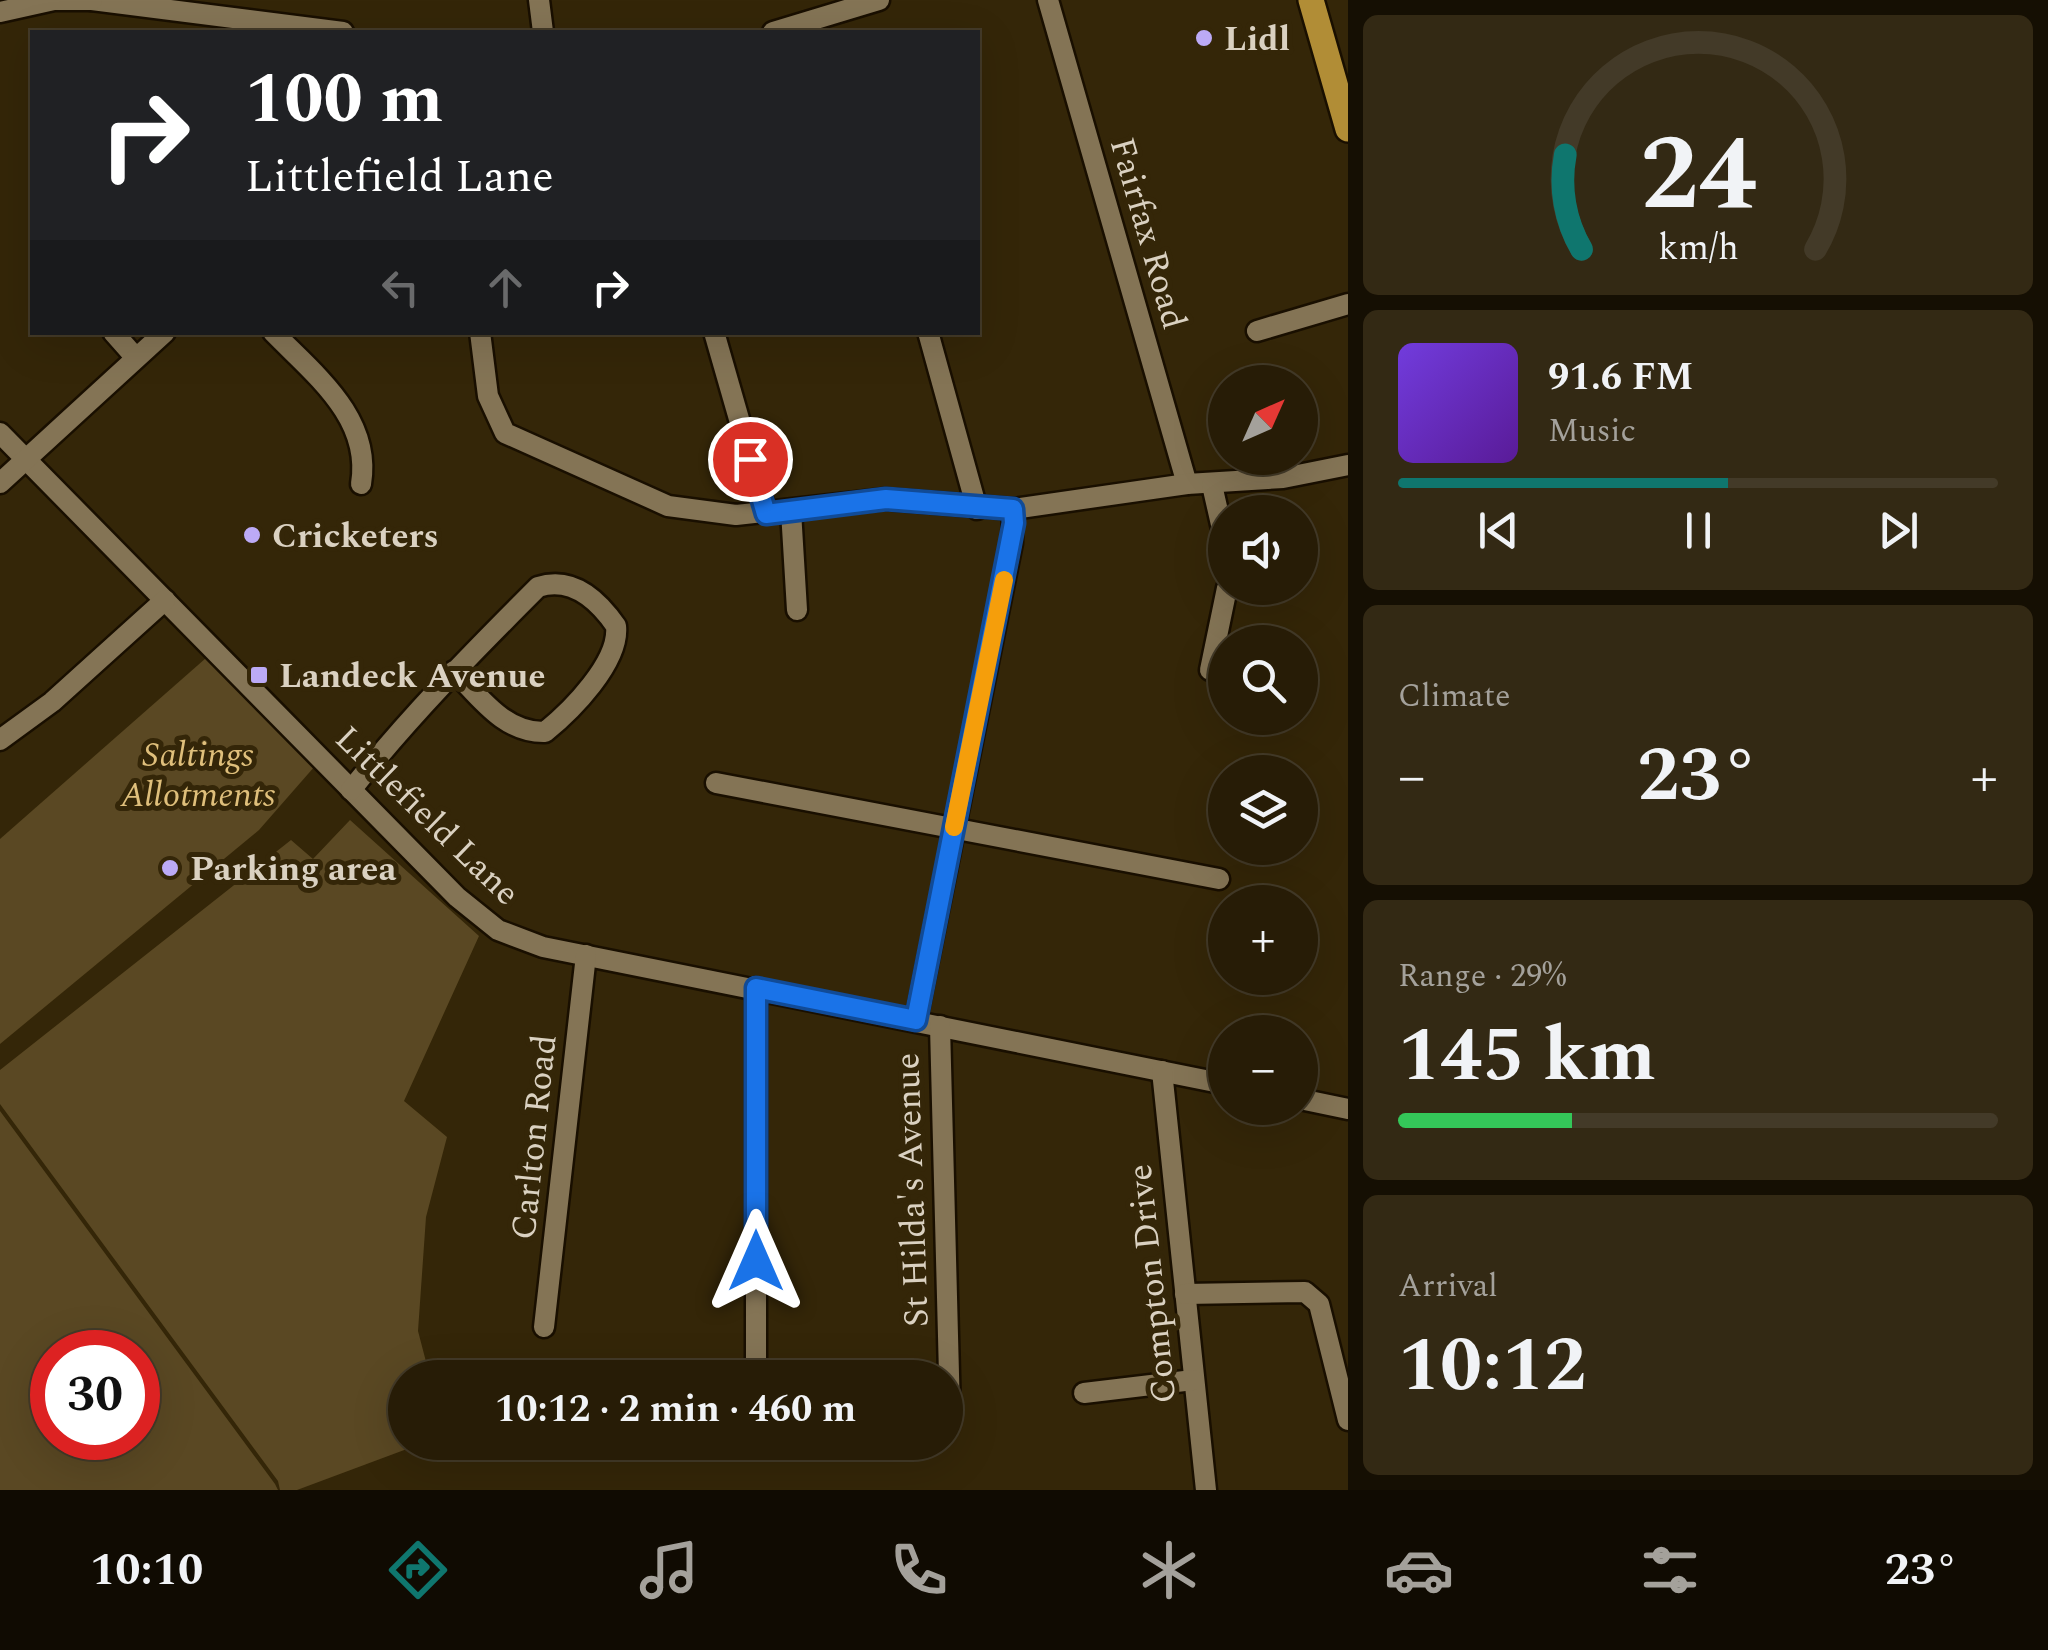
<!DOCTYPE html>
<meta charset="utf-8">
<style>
:root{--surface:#271c06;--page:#332914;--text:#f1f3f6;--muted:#a4a19b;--line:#433a28;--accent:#0f766e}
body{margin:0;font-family:Spectral,serif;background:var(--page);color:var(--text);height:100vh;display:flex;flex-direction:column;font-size:38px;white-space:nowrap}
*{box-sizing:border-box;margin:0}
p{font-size:32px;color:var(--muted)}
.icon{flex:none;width:55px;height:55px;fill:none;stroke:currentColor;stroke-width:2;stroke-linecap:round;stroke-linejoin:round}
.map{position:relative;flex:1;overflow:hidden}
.details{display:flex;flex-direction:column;gap:15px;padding:15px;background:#150f03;width:700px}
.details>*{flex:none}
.banner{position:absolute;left:30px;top:30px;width:950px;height:305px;border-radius:0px;box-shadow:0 10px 40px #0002,0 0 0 2px var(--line);background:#202124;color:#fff;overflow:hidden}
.needle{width:65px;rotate:45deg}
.controls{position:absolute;left:1208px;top:365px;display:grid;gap:20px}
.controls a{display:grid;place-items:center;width:110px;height:110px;border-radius:50%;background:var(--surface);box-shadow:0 10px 40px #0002,0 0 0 2px var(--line);font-size:50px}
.speed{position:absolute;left:30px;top:1330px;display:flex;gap:20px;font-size:50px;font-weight:700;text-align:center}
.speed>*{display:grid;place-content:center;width:130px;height:130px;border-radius:50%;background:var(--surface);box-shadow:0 10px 40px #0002,0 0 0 2px var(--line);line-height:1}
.speed .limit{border:15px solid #d22;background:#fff;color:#111}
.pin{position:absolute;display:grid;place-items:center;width:85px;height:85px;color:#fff;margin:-42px;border:5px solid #fff;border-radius:50%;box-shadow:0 2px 10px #0007}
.me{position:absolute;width:110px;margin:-55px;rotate:0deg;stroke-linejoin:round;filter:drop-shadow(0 0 8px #0008)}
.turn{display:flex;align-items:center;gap:35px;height:210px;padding:0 50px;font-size:45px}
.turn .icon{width:130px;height:130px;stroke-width:2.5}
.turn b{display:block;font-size:70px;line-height:85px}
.lanes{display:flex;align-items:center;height:95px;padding:0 50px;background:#0003;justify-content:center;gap:50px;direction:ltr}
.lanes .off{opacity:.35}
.big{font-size:75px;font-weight:700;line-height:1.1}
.details .tile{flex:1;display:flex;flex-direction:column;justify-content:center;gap:15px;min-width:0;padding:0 35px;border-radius:15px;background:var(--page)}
.details .dial{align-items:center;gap:0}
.dial svg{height:260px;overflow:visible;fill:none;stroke:var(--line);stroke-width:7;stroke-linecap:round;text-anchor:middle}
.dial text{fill:var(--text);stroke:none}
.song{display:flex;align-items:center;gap:30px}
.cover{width:120px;height:120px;border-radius:15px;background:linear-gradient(135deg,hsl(260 70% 55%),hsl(270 70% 35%))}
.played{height:10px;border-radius:5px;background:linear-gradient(90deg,var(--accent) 55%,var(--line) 55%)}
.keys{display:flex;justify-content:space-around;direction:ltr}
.heat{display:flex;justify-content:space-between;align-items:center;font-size:55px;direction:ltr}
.charge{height:15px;border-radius:8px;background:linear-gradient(90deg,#34c759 29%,var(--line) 0)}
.trip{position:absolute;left:388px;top:1360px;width:575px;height:100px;border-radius:50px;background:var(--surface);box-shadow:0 10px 40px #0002,0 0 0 2px var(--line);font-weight:700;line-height:100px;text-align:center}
.menu{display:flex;height:160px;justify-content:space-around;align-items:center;background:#100b02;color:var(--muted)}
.menu .icon{width:70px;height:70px}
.menu .active{color:var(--accent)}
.menu b{font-size:45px;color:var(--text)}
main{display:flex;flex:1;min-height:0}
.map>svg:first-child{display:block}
.green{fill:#5a4823;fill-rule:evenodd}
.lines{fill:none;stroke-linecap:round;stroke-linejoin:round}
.minor-casing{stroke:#190f00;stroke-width:25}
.major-casing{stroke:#190f00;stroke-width:30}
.minor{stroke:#847455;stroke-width:20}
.major{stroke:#b18d36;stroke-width:25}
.route-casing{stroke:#114b97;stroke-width:25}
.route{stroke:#1a73e8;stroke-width:18}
.slow{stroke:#f59e0b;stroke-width:18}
.poi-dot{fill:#bcaaf6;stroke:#342608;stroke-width:4}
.labels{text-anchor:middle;stroke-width:10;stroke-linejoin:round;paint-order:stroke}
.poi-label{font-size:35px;font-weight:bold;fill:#dad1c1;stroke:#342608;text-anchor:start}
.street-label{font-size:35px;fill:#dad1c1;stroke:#342608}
.park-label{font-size:35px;font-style:italic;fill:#dfbf7b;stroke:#342608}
</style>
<main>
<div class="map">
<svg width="1348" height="1490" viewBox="0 0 1348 1490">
<rect width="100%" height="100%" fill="#342608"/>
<g class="green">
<polygon points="206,658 315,766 259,830 0,1044 0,839"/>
<polygon points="350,820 479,936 404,1101 447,1137 426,1217 418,1331 430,1377 405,1378 405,1442 423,1443 297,1490 280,1490 278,1481 0,1104 0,1070 291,840 313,859"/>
<path d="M 0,1111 L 275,1484 L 278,1490 L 0,1490 ZM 52,1352 L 138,1352 L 138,1438 L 52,1438 Z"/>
</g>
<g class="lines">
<g class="minor-casing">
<g id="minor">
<polyline points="92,0 343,32"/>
<polyline points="539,0 543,32"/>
<polyline points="1048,0 1187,484"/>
<polyline points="0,12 54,0 92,0"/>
<polyline points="773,32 879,0"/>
<polyline points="1257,331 1348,304"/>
<polyline points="113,332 136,358"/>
<path d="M 273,332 C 315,375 372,418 361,484"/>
<polyline points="480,332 488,396 505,433 668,506 736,515 885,499 1013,509 1187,484 1283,478 1348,465"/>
<polyline points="714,332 766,513"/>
<polyline points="928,332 977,509"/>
<polyline points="0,433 457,897 498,930 543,947 1225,1084"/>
<polyline points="0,483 165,332"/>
<polyline points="1212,485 1225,542"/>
<polyline points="791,511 797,610"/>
<polyline points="1210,670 1227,588"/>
<polyline points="0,740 52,702 165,600"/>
<polyline points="716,783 1219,879"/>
<path d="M 351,790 C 409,717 473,652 538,587 C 572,576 598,600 616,626 C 620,662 571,711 545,732 C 504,733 480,697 454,671"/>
<polyline points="916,1020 1012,543 1013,509"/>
<polyline points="940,1026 950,1413"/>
<polyline points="1162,1071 1206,1490"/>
<polyline points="1300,1099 1348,1109"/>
<polyline points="1185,1294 1305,1292 1319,1304 1348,1420"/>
<polyline points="544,1327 586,955"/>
<polyline points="756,1378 756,988"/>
<polyline points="1084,1393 1193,1380"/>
</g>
</g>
<g class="major-casing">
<polyline id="major" points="1311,0 1348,129"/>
</g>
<use href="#minor" class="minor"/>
<use href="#major" class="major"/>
</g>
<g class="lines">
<g class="route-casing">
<polyline id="route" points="750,459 766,514 886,499 1013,509 1014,523 916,1020 756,988 756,1261"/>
</g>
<use href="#route" class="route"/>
<polyline class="slow" points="954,827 1004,580"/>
</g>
<g class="poi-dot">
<circle cx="1204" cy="38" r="10"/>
<circle cx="252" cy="535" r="10"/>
<rect x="249" y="665" width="20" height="20" rx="5"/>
<circle cx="170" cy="868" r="10"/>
</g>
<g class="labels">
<g class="poi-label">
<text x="1224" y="50">Lidl</text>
<text x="272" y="547">Cricketers</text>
<text x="279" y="687">Landeck Avenue</text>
<text x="190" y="880">Parking area</text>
</g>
<g class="street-label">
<text transform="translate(1149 233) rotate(74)" y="12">Fairfax Road</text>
<text transform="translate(428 815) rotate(44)" y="12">Littlefield Lane</text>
<text transform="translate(533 1137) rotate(-84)" y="12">Carlton Road</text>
<text transform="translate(911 1190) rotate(-92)" y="12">St Hilda's Avenue</text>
<text transform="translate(1151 1284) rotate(-96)" y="12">Compton Drive</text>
</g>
<g class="park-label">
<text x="198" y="766">Saltings<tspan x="198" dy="40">Allotments</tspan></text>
</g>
</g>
</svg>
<div class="controls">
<a><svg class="needle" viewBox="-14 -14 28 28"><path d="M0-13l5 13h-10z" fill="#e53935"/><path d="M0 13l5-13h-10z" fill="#a4a19b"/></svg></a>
<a><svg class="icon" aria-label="sound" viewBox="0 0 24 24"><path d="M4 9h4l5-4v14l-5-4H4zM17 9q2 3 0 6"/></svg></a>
<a><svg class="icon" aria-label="search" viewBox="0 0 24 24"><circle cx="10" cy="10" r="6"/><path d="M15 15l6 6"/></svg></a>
<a><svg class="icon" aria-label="layers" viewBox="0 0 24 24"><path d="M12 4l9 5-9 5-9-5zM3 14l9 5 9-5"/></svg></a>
<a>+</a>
<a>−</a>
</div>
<div class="speed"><div class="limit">30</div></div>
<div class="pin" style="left:750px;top:459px;background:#d93025"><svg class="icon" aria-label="arrive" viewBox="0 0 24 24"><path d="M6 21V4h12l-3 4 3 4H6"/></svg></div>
<svg class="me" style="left:756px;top:1261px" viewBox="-20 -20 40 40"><path d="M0-17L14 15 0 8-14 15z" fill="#1a73e8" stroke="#fff" stroke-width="4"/></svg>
<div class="trip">10:12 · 2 min · 460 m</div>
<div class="banner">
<div class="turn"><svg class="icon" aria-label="right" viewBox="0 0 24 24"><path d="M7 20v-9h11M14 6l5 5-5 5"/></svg><div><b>100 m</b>Littlefield Lane</div></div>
<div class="lanes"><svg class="icon off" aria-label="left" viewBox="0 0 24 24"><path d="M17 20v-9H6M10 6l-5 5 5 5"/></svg><svg class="icon off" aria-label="ahead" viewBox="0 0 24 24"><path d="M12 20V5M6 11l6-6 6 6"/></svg><svg class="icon" aria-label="right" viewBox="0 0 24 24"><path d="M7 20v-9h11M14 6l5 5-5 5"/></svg></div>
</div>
</div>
<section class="details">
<div class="tile dial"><svg viewBox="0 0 100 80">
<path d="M14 69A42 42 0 1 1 86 69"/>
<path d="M14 69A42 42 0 0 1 9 40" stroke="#0f766e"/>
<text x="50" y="56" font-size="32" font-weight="700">24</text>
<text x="50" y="72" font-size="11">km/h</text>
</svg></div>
<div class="tile">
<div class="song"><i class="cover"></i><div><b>91.6 FM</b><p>Music</p></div></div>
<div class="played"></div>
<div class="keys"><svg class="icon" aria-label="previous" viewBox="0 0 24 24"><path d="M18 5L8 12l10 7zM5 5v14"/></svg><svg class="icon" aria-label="pause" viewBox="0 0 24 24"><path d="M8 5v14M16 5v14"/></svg><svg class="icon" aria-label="next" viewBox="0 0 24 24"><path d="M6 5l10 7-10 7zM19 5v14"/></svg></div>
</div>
<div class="tile"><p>Climate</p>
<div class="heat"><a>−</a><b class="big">23°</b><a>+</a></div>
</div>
<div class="tile"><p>Range · 29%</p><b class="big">145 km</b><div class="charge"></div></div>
<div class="tile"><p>Arrival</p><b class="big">10:12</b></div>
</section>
</main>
<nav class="menu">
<b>10:10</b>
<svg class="icon active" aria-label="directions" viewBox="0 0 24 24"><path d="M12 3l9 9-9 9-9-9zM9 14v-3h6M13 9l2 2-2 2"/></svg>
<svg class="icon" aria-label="music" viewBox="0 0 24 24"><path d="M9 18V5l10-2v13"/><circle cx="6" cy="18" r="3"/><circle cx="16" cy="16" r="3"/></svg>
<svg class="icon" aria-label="phone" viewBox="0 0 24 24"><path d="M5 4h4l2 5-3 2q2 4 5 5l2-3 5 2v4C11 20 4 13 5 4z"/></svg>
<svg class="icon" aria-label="climate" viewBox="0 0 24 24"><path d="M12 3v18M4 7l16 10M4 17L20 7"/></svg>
<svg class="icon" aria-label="car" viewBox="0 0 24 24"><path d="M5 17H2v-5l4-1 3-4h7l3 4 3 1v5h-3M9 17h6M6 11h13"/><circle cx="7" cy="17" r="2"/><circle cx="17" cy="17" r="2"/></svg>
<svg class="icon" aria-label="filters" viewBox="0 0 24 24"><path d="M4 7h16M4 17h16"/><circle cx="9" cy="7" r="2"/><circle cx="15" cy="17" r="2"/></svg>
<b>23°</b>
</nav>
